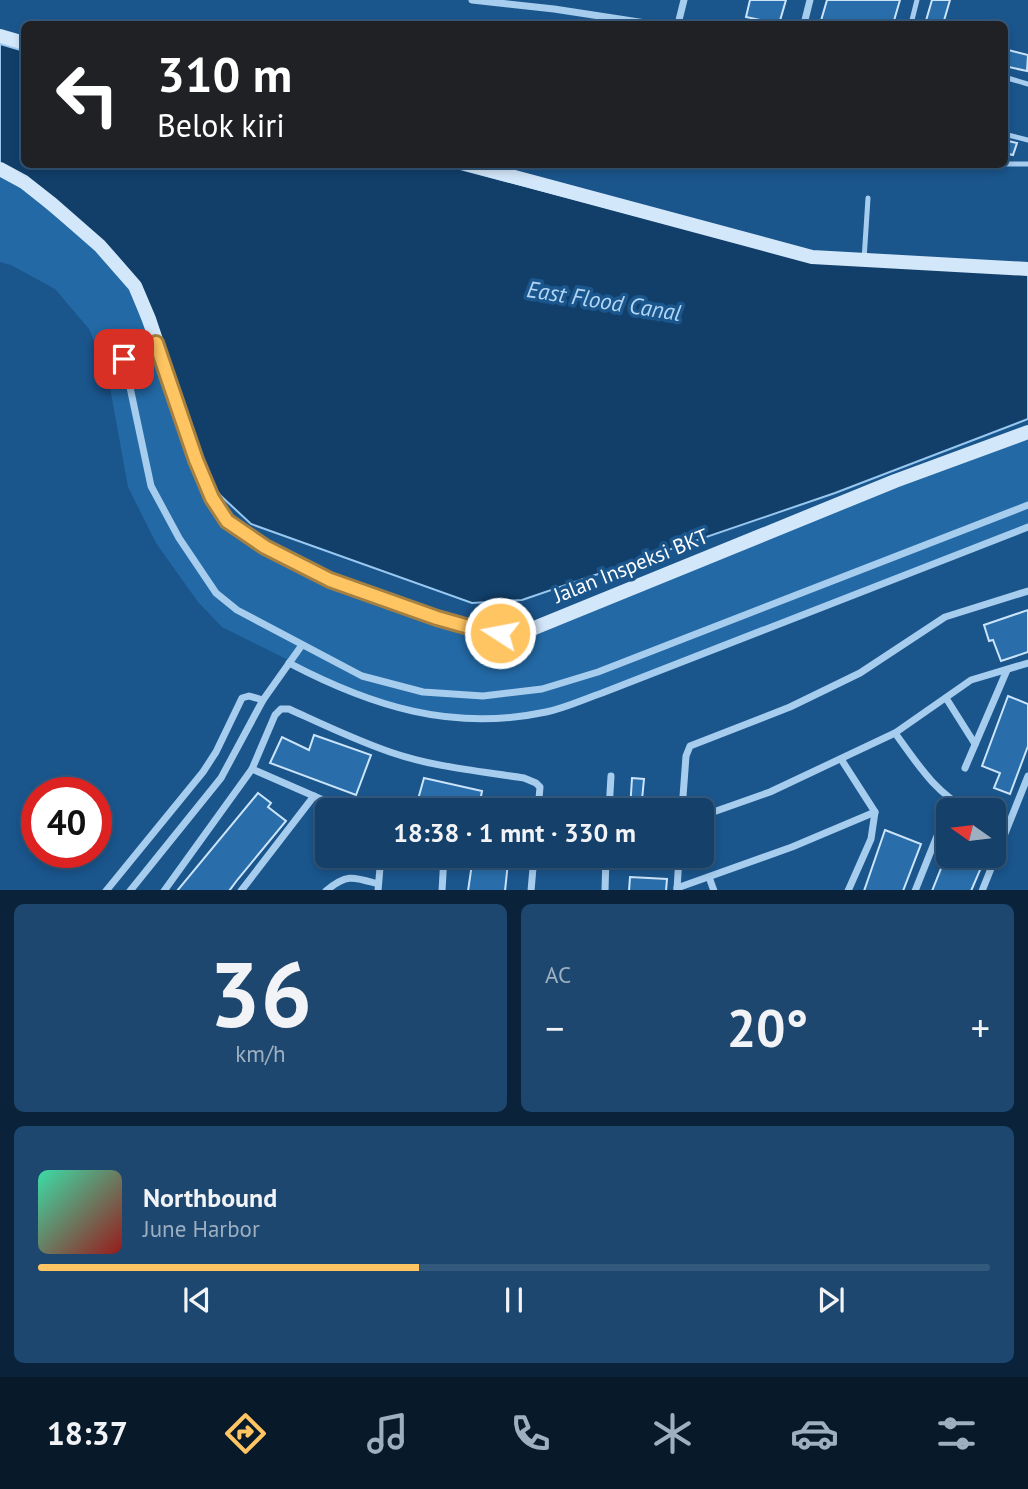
<!DOCTYPE html>
<html lang="id">
<meta charset="utf-8">
<style>
:root{--surface:#144069;--page:#1d476f;--text:#f1f3f6;--muted:#9dafc0;--line:#33597d;--accent:#ffc562}
body{margin:0;font-family:"PT Sans",sans-serif;background:var(--page);color:var(--text);height:100vh;display:flex;flex-direction:column;font-size:26px;white-space:nowrap}
*{box-sizing:border-box;margin:0}
p{font-size:23px;color:var(--muted)}
.icon{flex:none;width:38px;height:38px;fill:none;stroke:currentColor;stroke-width:2;stroke-linecap:round;stroke-linejoin:round}
.map{position:relative;height:890px;overflow:hidden}
.side{display:flex;flex-direction:column;gap:14px;padding:14px;background:#0b233a;flex:1}
.side>*{flex:none}
.top-card{position:absolute;left:21px;top:21px;width:987px;height:147px;border-radius:10px;box-shadow:0 4px 10px #0003,0 0 0 2px var(--line);background:#202124;color:#fff;overflow:hidden}
.needle{width:46px;rotate:284deg}
.tools{position:absolute;left:936px;top:798px;display:grid;gap:14px}
.tools a{display:grid;place-items:center;width:70px;height:70px;border-radius:10px;background:var(--surface);box-shadow:0 4px 10px #0003,0 0 0 2px var(--line);font-size:35px}
.speed{position:absolute;left:21px;top:777px;display:flex;gap:14px;font-size:35px;font-weight:700;text-align:center}
.speed>*{display:grid;place-content:center;width:91px;height:91px;border-radius:50%;background:var(--surface);box-shadow:0 4px 10px #0003,0 0 0 2px var(--line);line-height:1}
.speed .limit{border:10px solid #d22;background:#fff;color:#111}
.pin{position:absolute;display:grid;place-items:center;width:60px;height:60px;color:#fff;margin:-30px;border-radius:14px;box-shadow:0 4px 10px #0006}
.me{position:absolute;width:77px;margin:-38px;rotate:281deg;stroke-linejoin:round;filter:drop-shadow(0 0 5px #0008)}
.turn{display:flex;align-items:center;gap:24px;height:147px;padding:0 21px;font-size:32px}
.turn .icon{width:91px;height:91px;stroke-width:2.5}
.turn b{display:block;font-size:49px;line-height:60px}
.big{font-size:52px;font-weight:800;line-height:1.1}
.side .tile{flex:1;display:flex;flex-direction:column;justify-content:center;gap:10px;min-width:0;padding:0 24px;border-radius:10px;background:var(--page)}
.side .dial{align-items:center;gap:0}
.dial b{font-size:91px;line-height:1}
.song{display:flex;align-items:center;gap:21px}
.cover{width:84px;height:84px;border-radius:10px;background:linear-gradient(135deg,hsl(160 70% 55%),hsl(0 70% 35%))}
.played{height:7px;border-radius:4px;background:linear-gradient(90deg,var(--accent) 40%,var(--line) 40%)}
.keys{display:flex;justify-content:space-around;direction:ltr}
.heat{display:flex;justify-content:space-between;align-items:center;font-size:38px;direction:ltr}
.side .tiles{flex:1;display:grid;gap:14px;grid-template-columns:1fr 1fr}
.tile:last-child{grid-column:span 2}
.trip{position:absolute;left:315px;top:798px;width:399px;height:70px;border-radius:10px;background:var(--surface);box-shadow:0 4px 10px #0003,0 0 0 2px var(--line);font-weight:800;line-height:70px;text-align:center}
.menu{display:flex;height:112px;justify-content:space-around;align-items:center;background:#081a2a;color:var(--muted)}
.menu .icon{width:49px;height:49px}
.menu .active{color:var(--accent)}
.menu b{font-size:32px;color:var(--text)}
.map>svg:first-child{display:block}
.green{fill:#2369a5}
.water{fill:#113f6a;stroke:#98c8f0;stroke-width:2}
.building{fill:#296eaa;stroke:#cbe4fa;stroke-width:2}
.lines{fill:none;stroke-linecap:round;stroke-linejoin:round}
.lane{stroke:#a6ccee;stroke-width:5}
.street{stroke:#a6ccee;stroke-width:7}
.secondary{stroke:#d3e7fa;stroke-width:14}
.route-casing{stroke:#a68040;stroke-width:18}
.route{stroke:#ffc562;stroke-width:12}
.labels{text-anchor:middle;stroke-width:7;stroke-linejoin:round;paint-order:stroke}
.street-label{font-size:21px;fill:#fff;stroke:#1a558c}
.water-label{font-size:23px;font-style:italic;fill:#b1d6f5;stroke:#1a558c}
</style>
<div class="map">
<svg width="1028" height="891" viewBox="0 0 1028 891">
<rect width="100%" height="100%" fill="#1a558c"/>
<polygon class="green" points="0,169 124,272 227,521 342,584 517,635 1028,433 1028,527 546,712 489,718 433,717 369,700 222,627 198,602 156,543 128,487 107,371 89,329 55,289 11,265 0,262"/>
<polygon class="water" points="0,44 24,51 24,164 445,165 802,259 1028,273 1028,419 835,493 522,600 472,603 251,524 221,496 199,467 124,272 0,169"/>
<g class="building">
<polygon points="750,0 786,0 779,24 746,17"/>
<polygon points="827,0 900,0 893,24 820,24"/>
<polygon points="932,0 950,0 943,24 925,24"/>
<polygon points="1004,49 1028,55 1027,71 1004,66"/>
<polygon points="1004,140 1017,143 1013,155 1004,153"/>
<polygon points="1028,610 1028,652 1001,661 993,640 989,641 984,625"/>
<polygon points="1008,696 1028,704 1028,746 1010,794 994,788 1000,773 982,766"/>
<polygon points="314,735 371,755 356,795 270,763 282,737 309,750"/>
<polygon points="424,778 482,791 479,807 476,810 415,810"/>
<polygon points="632,778 644,779 641,810 630,810"/>
<polygon points="258,793 271,803 268,807 286,821 238,879 229,891 177,891"/>
<polygon points="885,830 921,844 903,891 864,891"/>
<polygon points="946,856 986,856 971,891 932,891"/>
<polygon points="473,857 508,862 505,891 468,891"/>
<polygon points="630,877 667,879 666,891 629,891"/>
</g>
<g class="lines">
<g class="lane">
<polyline points="911,24 917,0"/>
<polyline points="1004,77 1028,84"/>
<polyline points="1004,134 1028,140"/>
<polyline points="1004,164 1028,164"/>
<polyline points="864,260 868,198"/>
</g>
<g class="street">
<polyline points="472,0 554,9 652,24"/>
<polyline points="678,24 684,0"/>
<polyline points="804,24 810,0"/>
<polyline points="156,343 124,359 151,486 179,538 216,593 237,610 362,676 423,692 483,696 542,689 598,672 1028,505"/>
<path d="M 289,663 C 371,706 452,732 546,712 C 565,708 584,699 602,693 L 1028,527"/>
<polyline points="946,698 975,744"/>
<polyline points="263,700 302,645"/>
<path d="M 895,733 C 917,763 935,793 969,810"/>
<polyline points="841,759 875,812 871,839 848,891"/>
<polyline points="965,768 1007,670"/>
<polyline points="252,769 346,810"/>
<polyline points="609,810 611,776"/>
<polyline points="682,810 686,756 690,746 790,707 860,673 945,617 1028,591"/>
<polyline points="702,816 770,792 895,733 971,680 1028,663"/>
<polyline points="994,823 1006,830"/>
<polyline points="709,877 714,891"/>
<polyline points="677,888 792,847 875,812"/>
<polyline points="677,890 679,856"/>
<polyline points="106,891 203,772 216,752 242,698 249,696 263,700 221,778 130,891"/>
<path d="M 164,891 L 252,769 L 275,715 L 281,709 L 289,709 C 322,724 355,740 390,752 C 433,767 479,771 524,778 L 536,783 L 540,787 L 538,810"/>
<polyline points="241,891 314,796"/>
<path d="M 326,891 C 347,873 354,877 378,884"/>
<polyline points="378,891 381,856"/>
<polyline points="442,891 444,856"/>
<polyline points="531,891 534,856"/>
<polyline points="605,891 606,856"/>
<polyline points="915,891 951,801"/>
<polyline points="982,891 1028,776"/>
</g>
<g class="secondary">
<polyline points="0,36 24,43"/>
<polyline points="466,164 812,257 1028,269"/>
<polyline points="0,169 24,182 52,204 100,246 135,286 149,319 196,460 212,498 227,521 265,547 330,580 437,618 483,631 517,635 895,481 1028,432"/>
</g>
</g>
<g class="lines">
<g class="route-casing">
<polyline id="route" points="124,359 156,343 196,460 212,498 227,521 265,547 330,580 437,618 483,631 500,633"/>
</g>
<use href="#route" class="route"/>
</g>
<g class="labels">
<g class="street-label">
<text transform="translate(631 566) rotate(-22)" y="7">Jalan Inspeksi BKT</text>
</g>
<g class="water-label">
<text transform="translate(604 301) rotate(9)" y="8">East Flood Canal</text>
</g>
</g>
</svg>
<div class="tools">
<a><svg class="needle" viewBox="-14 -14 28 28"><path d="M0-13l5 13h-10z" fill="#e53935"/><path d="M0 13l5-13h-10z" fill="#9dafc0"/></svg></a>
</div>
<div class="speed"><div class="limit">40</div></div>
<div class="pin" style="left:124px;top:359px;background:#d93025"><svg class="icon" aria-label="arrive" viewBox="0 0 24 24"><path d="M6 21V4h12l-3 4 3 4H6"/></svg></div>
<svg class="me" style="left:500px;top:633px" viewBox="-20 -20 40 40"><circle r="17" fill="#ffc562" stroke="#fff" stroke-width="3"/><path d="M0-11L8 9 0 5-8 9z" fill="#fff"/></svg>
<div class="trip">18:38 · 1 mnt · 330 m</div>
<div class="top-card">
<div class="turn"><svg class="icon" aria-label="left" viewBox="0 0 24 24"><path d="M17 20v-9H6M10 6l-5 5 5 5"/></svg><div><b>310 m</b>Belok kiri</div></div>
</div>
</div>
<section class="side">
<div class="tiles">
<div class="tile dial"><b>36</b><p>km/h</p></div>
<div class="tile"><p>AC</p>
<div class="heat"><a>−</a><b class="big">20°</b><a>+</a></div>
</div>
<div class="tile">
<div class="song"><i class="cover"></i><div><b>Northbound</b><p>June Harbor</p></div></div>
<div class="played"></div>
<div class="keys"><svg class="icon" aria-label="previous" viewBox="0 0 24 24"><path d="M18 5L8 12l10 7zM5 5v14"/></svg><svg class="icon" aria-label="pause" viewBox="0 0 24 24"><path d="M8 5v14M16 5v14"/></svg><svg class="icon" aria-label="next" viewBox="0 0 24 24"><path d="M6 5l10 7-10 7zM19 5v14"/></svg></div>
</div>
</div>
</section>
<nav class="menu">
<b>18:37</b>
<svg class="icon active" aria-label="directions" viewBox="0 0 24 24"><path d="M12 3l9 9-9 9-9-9zM9 14v-3h6M13 9l2 2-2 2"/></svg>
<svg class="icon" aria-label="music" viewBox="0 0 24 24"><path d="M9 18V5l10-2v13"/><circle cx="6" cy="18" r="3"/><circle cx="16" cy="16" r="3"/></svg>
<svg class="icon" aria-label="phone" viewBox="0 0 24 24"><path d="M5 4h4l2 5-3 2q2 4 5 5l2-3 5 2v4C11 20 4 13 5 4z"/></svg>
<svg class="icon" aria-label="climate" viewBox="0 0 24 24"><path d="M12 3v18M4 7l16 10M4 17L20 7"/></svg>
<svg class="icon" aria-label="car" viewBox="0 0 24 24"><path d="M5 17H2v-5l4-1 3-4h7l3 4 3 1v5h-3M9 17h6M6 11h13"/><circle cx="7" cy="17" r="2"/><circle cx="17" cy="17" r="2"/></svg>
<svg class="icon" aria-label="filters" viewBox="0 0 24 24"><path d="M4 7h16M4 17h16"/><circle cx="9" cy="7" r="2"/><circle cx="15" cy="17" r="2"/></svg>
</nav>
